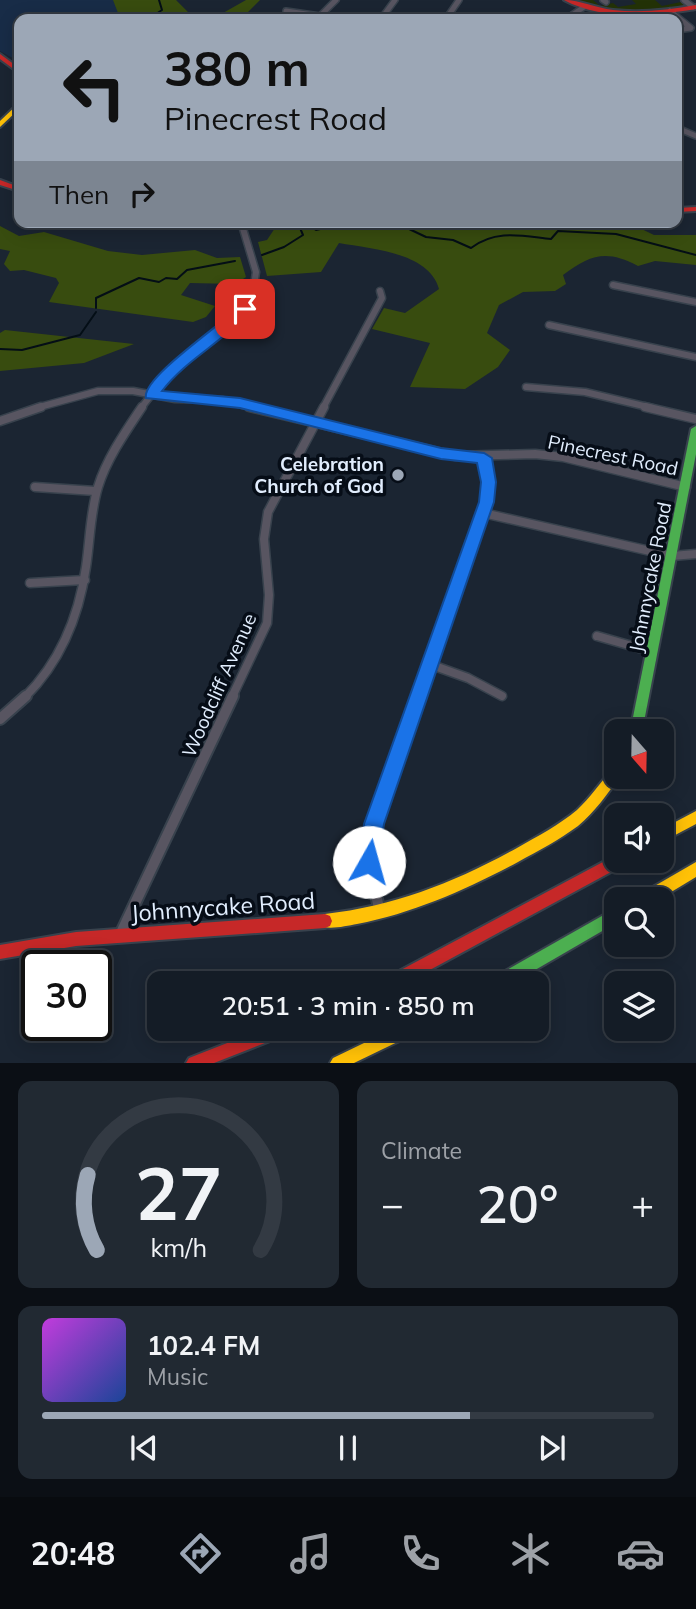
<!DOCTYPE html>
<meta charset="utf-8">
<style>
:root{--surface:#141c26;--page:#212932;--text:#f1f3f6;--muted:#9da1a7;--line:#333a43;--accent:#9ca7b6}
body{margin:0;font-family:Mulish,sans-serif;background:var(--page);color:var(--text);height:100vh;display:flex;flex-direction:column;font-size:26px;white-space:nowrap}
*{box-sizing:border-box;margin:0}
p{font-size:23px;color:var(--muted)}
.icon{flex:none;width:38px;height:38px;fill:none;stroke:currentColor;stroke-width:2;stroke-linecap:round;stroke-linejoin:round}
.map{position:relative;height:1063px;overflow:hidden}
.drawer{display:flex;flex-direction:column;gap:18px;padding:18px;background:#0b0f15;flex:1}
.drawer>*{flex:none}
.hud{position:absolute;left:14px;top:14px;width:668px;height:214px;border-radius:14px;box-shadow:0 4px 18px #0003,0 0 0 2px var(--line);background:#9ca7b6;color:#111;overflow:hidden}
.needle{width:46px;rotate:160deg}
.fabs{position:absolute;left:604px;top:719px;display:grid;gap:14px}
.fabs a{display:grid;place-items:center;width:70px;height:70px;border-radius:14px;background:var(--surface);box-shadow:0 4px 18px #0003,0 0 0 2px var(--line);font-size:35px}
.speed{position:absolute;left:21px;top:950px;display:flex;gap:14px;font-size:35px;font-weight:700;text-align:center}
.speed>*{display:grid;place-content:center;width:91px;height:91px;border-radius:50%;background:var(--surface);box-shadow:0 4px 18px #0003,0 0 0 2px var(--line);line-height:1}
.speed .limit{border:4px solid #111;border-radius:10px;background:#fff;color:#111}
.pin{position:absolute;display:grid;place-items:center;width:60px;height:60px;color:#fff;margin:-30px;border-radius:14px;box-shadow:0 4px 10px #0006}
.me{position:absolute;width:77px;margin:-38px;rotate:7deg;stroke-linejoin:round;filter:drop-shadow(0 0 5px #0008)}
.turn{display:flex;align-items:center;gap:24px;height:147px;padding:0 35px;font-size:32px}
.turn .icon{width:91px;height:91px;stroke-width:2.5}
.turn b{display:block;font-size:49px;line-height:60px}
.then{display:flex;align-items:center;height:66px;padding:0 35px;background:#0003;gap:14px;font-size:26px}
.big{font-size:52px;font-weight:600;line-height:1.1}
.drawer .widget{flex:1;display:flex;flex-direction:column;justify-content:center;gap:10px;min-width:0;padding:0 24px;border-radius:14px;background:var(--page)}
.drawer .dial{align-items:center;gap:0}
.dial svg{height:182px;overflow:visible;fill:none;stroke:var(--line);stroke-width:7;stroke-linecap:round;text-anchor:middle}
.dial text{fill:var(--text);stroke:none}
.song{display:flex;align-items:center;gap:21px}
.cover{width:84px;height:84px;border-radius:10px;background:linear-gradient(135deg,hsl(290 70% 55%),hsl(220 70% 35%))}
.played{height:7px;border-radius:4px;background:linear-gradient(90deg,var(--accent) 70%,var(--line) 70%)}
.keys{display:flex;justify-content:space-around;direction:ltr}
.heat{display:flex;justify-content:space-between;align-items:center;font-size:38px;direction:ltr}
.drawer .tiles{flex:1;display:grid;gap:18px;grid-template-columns:1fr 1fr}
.widget:last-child{grid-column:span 2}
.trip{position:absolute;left:147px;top:971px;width:402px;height:70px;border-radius:14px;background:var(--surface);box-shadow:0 4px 18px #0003,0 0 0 2px var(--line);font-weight:600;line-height:70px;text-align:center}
.dock{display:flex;height:112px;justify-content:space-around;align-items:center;background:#080b0f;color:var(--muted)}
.dock .icon{width:49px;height:49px}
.dock .on{color:var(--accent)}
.dock b{font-size:32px;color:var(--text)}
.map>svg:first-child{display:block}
.built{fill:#182c47}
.green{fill:#233207}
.forest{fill:#384c0f}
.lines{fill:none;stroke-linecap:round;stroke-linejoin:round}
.stream{stroke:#040e16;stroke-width:2}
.street-far3-casing{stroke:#38424d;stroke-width:8}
.street-far2-casing{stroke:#38424d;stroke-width:9}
.street-far1-casing{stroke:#38424d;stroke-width:11}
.street-casing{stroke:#38424d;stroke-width:14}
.fast-casing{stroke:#38424d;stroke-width:4}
.slow-casing{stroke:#38424d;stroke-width:4}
.jam-casing{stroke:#38424d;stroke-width:4}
.street-far3{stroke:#585561;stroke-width:5}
.street-far2{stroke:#585561;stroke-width:6}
.street-far1{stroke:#585561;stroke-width:8}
.street{stroke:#585561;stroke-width:10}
.fast{fill:#4caf50;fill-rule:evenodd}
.slow{fill:#ffc107;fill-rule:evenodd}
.jam{fill:#c62828;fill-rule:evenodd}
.route{fill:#1a73e8;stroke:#114b97;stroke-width:2}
.poi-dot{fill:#9ca7b6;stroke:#060d17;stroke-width:2.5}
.labels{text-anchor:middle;stroke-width:7;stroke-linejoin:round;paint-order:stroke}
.street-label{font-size:19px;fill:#e1edfd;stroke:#060d17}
.poi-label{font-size:19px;font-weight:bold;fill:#e1edfd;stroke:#060d17;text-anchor:end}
.near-street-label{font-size:23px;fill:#e1edfd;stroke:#060d17}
</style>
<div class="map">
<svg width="696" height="1063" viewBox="0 0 696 1063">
<rect width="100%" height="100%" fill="#1b2532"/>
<polygon class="built" points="0,0 144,0 140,19 19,19 18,61 0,51"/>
<path class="green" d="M 575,0 L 593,0 L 600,6 L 613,3 L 618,7 L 636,4 L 632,0 L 655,0 L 662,6 L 681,2 L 685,5 C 651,17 607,14 575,0 Z"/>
<g class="forest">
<polygon points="113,0 176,0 188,12 223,13 246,0 260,0 247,13 257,19 111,19 118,13"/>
<path d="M 273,222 L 410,222 L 437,226 L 441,222 L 627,222 L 654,235 L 696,235 L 696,265 L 655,261 L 638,266 C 606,249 590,255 563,275 L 566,284 L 555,291 L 523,292 L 499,305 L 487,333 L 510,350 L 498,367 L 465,389 L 410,387 L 430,343 L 372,329 L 384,308 L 405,313 L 439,289 C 429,252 371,249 339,243 L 321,272 L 267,276 L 258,242 L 267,240 L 275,228 Z"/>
<polygon points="0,226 19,236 44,232 108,251 142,255 195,250 217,258 240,257 246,277 235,284 190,283 181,295 215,306 206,317 193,322 49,302 59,283 56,278 24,270 10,271 4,264 10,251 0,249"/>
<polygon points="5,330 134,344 84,363 0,371 0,333"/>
</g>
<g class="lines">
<g class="stream">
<polyline points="159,0 162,10 156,14 168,19"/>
<path d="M 303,222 L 316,230 L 338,225 L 407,228 L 426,237 L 453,240 L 471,248 C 496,229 522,236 551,239 L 558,231 L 616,234 L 696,255"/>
<polyline points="262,255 284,247 303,235 300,228 308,228"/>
<polyline points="96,308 96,298 139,278 159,282 166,278 177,279 187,270 235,261"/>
<polyline points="0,349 22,350 80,335 96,312"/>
</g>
<g class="street-far3-casing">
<g id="street-far3">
<polyline points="603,0 606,2"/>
<polyline points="684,0 693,7"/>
<polyline points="286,11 320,16"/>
<polyline points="670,11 691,28 677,30"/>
<polyline points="318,18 336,0"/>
<polyline points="381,19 395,0"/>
<polyline points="446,19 459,0"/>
<polyline points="566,19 584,7"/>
<polyline points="682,130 696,136"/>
</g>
</g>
<g class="street-far2-casing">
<g id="street-far2">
<polyline points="613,285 696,302"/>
<polyline points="549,325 696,357"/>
<polyline points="526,387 585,392 652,408"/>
<polyline points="36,408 98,391 133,391 175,399 222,400 256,408"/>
<polyline points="141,408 170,371 232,323 252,299 256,272 241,222"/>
<polyline points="323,408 382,298 380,291"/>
</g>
</g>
<g class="street-far1-casing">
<g id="street-far1">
<polyline points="249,407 455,456 535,454 563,457 686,487"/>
<polyline points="645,407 696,419"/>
<polyline points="0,421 41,407"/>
<polyline points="35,487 95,491"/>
<polyline points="483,513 672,556 696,554"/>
<polyline points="30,583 85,580"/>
<polyline points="597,636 653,652"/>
<polyline points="429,664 468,678 502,696"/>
<path d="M 25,697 C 60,662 79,616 86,567 C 90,541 90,513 98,487 C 107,458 126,431 142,407"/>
<polyline points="232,697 267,623 269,595 264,539 268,512 324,407"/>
<polyline points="419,697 487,502 489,482 484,458"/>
</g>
</g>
<g class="street-casing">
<g id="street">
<polyline points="0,719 26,696"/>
<polyline points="380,913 369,862 371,836 420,696"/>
<polyline points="120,935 233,696"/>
</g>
</g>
<g class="fast-casing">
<g id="fast">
<polygon points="696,426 696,454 642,732 630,732 691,429"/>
<polygon points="616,908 616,923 511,984 489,984 491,979"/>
</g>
</g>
<g class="slow-casing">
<g id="slow">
<polygon points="19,103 19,109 0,127 0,121"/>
<path d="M 616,767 L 616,777 L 620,777 C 607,794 595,812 578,826 C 559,840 538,851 518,862 C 467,889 414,913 357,924 C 346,926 330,930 320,926 L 318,921 L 320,916 L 325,914 C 396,906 455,882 517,848 C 538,836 559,825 577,810 C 590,798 600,783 612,769 Z"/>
<polygon points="696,811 696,824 662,842 662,829"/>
<polygon points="696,862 696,877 658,900 637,900 639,895"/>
<polygon points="393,1029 416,1029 414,1034 354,1063 330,1063 333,1058"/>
</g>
</g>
<g class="jam-casing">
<g id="jam">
<path d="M 564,0 C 580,0 596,8 613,10 C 641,13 669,10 696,5 L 696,9 C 654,16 603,21 564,0 Z"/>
<polygon points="0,54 19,68 19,73 0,59"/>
<polygon points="0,180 19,187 19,191 0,185"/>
<polygon points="696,207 696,211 677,212 677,208"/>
<polygon points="616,855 616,861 624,861 622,866 404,984 382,984 384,979"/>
<polygon points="325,914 330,916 332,921 330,926 325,928 76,946 0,959 0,945 76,932"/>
<polygon points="263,1029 290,1029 288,1034 214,1063 186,1063 189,1058"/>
</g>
</g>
<use href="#street-far3" class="street-far3"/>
<use href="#street-far2" class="street-far2"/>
<use href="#street-far1" class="street-far1"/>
<use href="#street" class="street"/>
<use href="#fast" class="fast"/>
<use href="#slow" class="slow"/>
<use href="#jam" class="jam"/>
</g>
<path class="route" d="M 240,306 L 251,309 C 226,341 187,358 162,391 L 240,398 L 441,448 L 484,453 L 492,458 L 496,482 L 494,502 L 384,824 L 377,870 L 369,872 L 362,870 L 359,862 L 364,824 L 479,502 L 481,482 L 477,463 L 441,459 L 240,408 L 146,398 C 141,378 224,323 240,306 Z"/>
<circle class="poi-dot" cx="398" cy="475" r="7"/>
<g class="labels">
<g class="street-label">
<text transform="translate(613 455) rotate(12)" y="7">Pinecrest Road</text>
<text transform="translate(650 577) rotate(-79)" y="7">Johnnycake Road</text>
<text transform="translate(219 685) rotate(-66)" y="7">Woodcliff Avenue</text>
</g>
<g class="poi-label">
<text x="384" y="471">Celebration<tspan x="384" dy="22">Church of God</tspan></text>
</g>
<g class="near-street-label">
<text transform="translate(223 907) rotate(-4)" y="8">Johnnycake Road</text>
</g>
</g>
</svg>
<div class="fabs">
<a><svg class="needle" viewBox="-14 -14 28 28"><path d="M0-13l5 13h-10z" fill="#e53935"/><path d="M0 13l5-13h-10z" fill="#9da1a7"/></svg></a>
<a><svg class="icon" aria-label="sound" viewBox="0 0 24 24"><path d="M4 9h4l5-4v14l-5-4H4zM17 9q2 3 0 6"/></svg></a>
<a><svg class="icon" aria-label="search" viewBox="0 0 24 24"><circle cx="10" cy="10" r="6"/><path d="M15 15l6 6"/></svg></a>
<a><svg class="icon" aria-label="layers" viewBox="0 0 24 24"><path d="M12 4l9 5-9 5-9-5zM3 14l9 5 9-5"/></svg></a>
</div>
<div class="speed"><div class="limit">30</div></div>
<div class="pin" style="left:245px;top:309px;background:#d93025"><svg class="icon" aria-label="arrive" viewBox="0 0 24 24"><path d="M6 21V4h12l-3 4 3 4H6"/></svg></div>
<svg class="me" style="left:369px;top:862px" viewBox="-20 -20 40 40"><circle r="19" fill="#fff"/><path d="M0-13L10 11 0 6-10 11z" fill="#1a73e8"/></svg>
<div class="trip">20:51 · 3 min · 850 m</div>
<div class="hud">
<div class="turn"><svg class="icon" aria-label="left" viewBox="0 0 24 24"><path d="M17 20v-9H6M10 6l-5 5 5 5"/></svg><div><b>380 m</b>Pinecrest Road</div></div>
<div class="then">Then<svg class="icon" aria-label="right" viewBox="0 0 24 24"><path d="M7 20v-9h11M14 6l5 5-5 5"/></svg></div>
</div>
</div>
<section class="drawer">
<div class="tiles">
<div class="widget dial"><svg viewBox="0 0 100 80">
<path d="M14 69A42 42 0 1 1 86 69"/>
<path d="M14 69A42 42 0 0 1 10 36" stroke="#9ca7b6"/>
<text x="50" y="56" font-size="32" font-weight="700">27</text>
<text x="50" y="72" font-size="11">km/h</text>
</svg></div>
<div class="widget"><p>Climate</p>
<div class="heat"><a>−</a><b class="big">20°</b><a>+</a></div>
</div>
<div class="widget">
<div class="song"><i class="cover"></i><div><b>102.4 FM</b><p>Music</p></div></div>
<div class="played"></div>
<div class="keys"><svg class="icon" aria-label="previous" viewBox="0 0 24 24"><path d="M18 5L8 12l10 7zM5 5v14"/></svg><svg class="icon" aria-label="pause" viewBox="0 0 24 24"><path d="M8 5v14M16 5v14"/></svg><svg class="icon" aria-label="next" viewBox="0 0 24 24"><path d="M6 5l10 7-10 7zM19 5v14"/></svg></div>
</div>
</div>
</section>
<nav class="dock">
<b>20:48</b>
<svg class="icon on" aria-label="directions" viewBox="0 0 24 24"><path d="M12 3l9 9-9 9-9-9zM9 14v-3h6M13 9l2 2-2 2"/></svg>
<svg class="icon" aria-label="music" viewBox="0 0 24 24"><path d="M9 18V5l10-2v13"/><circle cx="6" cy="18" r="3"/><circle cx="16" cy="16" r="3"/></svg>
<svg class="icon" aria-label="phone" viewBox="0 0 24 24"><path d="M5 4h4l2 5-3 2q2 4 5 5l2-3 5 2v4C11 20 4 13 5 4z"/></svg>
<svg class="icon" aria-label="climate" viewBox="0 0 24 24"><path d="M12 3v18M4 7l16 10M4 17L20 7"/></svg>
<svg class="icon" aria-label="car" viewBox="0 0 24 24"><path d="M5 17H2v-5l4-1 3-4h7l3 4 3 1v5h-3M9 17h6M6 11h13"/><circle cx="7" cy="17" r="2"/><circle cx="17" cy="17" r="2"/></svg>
</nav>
